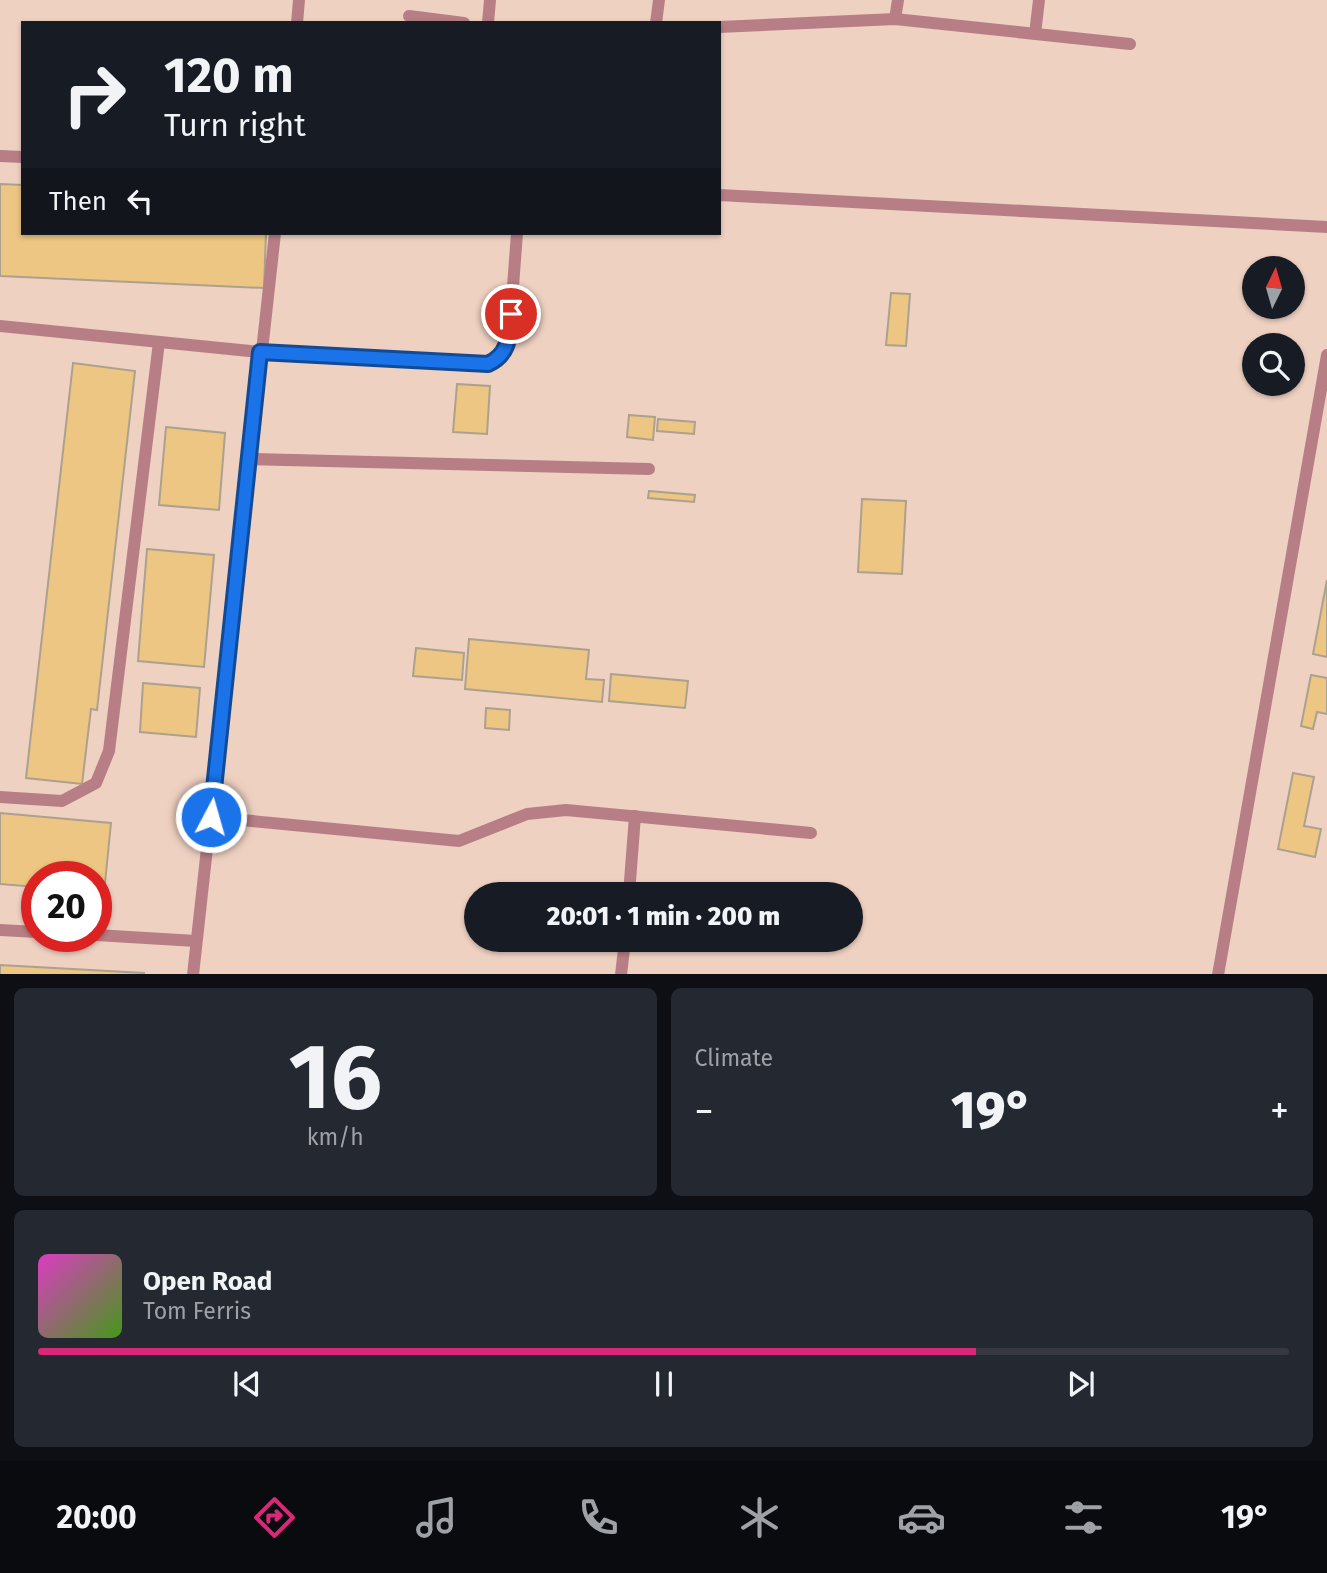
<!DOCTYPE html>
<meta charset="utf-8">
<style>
:root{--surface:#171b24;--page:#242831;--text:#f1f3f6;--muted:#9ea1a6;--line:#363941;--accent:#db2777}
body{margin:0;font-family:"Fira Sans",sans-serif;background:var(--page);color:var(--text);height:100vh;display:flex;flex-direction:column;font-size:26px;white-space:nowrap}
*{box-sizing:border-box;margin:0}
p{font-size:23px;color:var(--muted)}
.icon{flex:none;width:38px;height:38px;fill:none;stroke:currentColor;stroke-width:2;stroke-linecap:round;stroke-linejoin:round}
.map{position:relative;height:974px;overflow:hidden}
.drawer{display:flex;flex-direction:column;gap:14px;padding:14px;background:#0d0f14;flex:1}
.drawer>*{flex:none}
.banner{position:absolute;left:21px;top:21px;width:700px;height:214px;border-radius:0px;box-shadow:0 2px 5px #0004;background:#171b24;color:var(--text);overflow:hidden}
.needle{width:46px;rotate:5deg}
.fabs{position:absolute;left:1242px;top:256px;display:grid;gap:14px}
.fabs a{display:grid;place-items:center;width:63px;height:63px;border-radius:50%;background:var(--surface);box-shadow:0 2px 5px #0004;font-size:35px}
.speed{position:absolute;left:21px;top:861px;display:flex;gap:14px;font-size:35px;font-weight:700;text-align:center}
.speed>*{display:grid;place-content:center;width:91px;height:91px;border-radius:50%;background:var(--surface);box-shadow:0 2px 5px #0004;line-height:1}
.speed .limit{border:10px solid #d22;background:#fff;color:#111}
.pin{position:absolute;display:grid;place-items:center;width:60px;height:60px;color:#fff;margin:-30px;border:4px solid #fff;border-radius:50%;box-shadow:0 2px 7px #0007}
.me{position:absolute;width:77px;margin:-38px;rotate:6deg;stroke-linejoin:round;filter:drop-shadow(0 0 5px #0008)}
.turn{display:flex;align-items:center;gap:24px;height:147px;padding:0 28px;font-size:32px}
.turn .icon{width:91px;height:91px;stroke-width:2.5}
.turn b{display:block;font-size:49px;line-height:60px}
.then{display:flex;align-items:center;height:66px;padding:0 28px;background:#0003;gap:14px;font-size:26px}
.big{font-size:52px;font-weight:800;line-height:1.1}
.drawer .tile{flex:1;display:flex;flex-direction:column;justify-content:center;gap:10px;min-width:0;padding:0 24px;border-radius:10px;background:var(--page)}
.drawer .dial{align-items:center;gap:0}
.dial b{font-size:91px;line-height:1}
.song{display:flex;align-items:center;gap:21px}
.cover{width:84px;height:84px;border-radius:10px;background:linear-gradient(135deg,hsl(310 70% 55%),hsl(100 70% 35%))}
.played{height:7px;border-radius:4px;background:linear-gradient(90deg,var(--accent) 75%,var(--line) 75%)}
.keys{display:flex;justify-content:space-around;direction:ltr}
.heat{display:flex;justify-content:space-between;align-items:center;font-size:38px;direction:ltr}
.drawer .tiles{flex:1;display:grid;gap:14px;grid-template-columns:1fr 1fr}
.tile:last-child{grid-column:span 2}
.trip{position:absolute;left:464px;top:882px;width:399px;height:70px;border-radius:35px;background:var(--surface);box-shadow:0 2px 5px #0004;font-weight:800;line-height:70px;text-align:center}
.menu{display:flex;height:112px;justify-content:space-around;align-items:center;background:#090b0e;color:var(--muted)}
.menu .icon{width:49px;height:49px}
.menu .active{color:var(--accent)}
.menu b{font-size:32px;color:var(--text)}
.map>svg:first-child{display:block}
.built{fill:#efd1c2;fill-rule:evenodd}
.building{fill:#ecc682;stroke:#aca18e;stroke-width:2}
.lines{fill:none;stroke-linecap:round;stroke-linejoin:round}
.lane{stroke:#b77f85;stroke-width:12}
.route-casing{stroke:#114b97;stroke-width:18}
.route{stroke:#1a73e8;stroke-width:12}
</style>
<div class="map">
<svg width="1327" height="975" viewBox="0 0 1327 975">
<rect width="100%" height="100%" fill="#f5ddd3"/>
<path class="built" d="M 0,0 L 1327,0 L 1327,974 L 0,975 ZM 23,23 L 719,23 L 719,233 L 23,233 ZM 1255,268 L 1293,268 L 1293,306 L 1255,306 ZM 1255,345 L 1293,345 L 1293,383 L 1255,383 ZM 37,877 L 96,877 L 96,936 L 37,936 ZM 476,894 L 850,894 L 850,940 L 476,940 Z"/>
<g class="building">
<polygon points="0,184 23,185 23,233 266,233 264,288 0,276"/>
<polygon points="891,293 910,294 906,346 886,345"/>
<polygon points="73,363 135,371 97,710 91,709 82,784 26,778"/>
<polygon points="457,384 490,386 487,434 453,432"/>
<polygon points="629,415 655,417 653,440 627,437"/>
<polygon points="658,419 695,422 694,434 657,431"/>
<polygon points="166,427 225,433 219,510 159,505"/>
<polygon points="649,491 695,495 694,502 648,498"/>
<polygon points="862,499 906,501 902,574 858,572"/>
<polygon points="147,549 214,555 204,667 138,661"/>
<polygon points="1327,580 1327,657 1313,654"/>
<polygon points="469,639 589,650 586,679 604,680 602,702 465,689"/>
<polygon points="416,648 464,653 462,680 413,676"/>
<polygon points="611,674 688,681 685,708 609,701"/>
<polygon points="1311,675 1327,678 1327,714 1317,712 1313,729 1301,726"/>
<polygon points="143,683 200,688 196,737 140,732"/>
<polygon points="486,708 510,710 509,730 485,728"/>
<polygon points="1293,773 1314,777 1304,826 1321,829 1315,857 1278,849"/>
<polygon points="0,813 111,823 104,893 96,893 96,877 37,877 37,887 0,884"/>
<polygon points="0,965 144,973 144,975 0,975"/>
</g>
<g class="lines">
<g class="lane">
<polyline points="409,16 464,23"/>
<polyline points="895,19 898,0"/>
<polyline points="297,23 299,0"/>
<polyline points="488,23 490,0"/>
<polyline points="656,23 659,0"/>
<polyline points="719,27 895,19 1130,44"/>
<polyline points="1035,34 1039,0"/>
<polyline points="0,156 23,157"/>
<polyline points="719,195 1327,227"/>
<polyline points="0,326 260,352 489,364 501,358 509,340 517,233"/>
<polyline points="249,459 649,469"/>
<polyline points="0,797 62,801 96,783 109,751 159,342"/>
<polyline points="211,817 459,841 527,814 566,810 811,833"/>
<polyline points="629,894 635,816"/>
<polyline points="0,930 37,932"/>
<polyline points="96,935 196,941"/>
<polyline points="193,975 275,233"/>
<polyline points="621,975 625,940"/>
<polyline points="1218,975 1327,355"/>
</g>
</g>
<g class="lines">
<g class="route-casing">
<path id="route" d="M 211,817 L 260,352 L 488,364 C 510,354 509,335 511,314"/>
</g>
<use href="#route" class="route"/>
</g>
</svg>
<div class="fabs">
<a><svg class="needle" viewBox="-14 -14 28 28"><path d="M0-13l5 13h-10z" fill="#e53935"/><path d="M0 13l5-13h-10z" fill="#9ea1a6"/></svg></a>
<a><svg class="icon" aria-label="search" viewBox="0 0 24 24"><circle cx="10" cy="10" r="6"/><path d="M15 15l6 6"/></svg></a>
</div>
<div class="speed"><div class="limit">20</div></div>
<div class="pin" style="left:511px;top:314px;background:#d93025"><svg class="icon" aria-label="arrive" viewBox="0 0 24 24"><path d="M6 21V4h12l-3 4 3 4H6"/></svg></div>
<svg class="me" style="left:211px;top:817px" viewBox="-20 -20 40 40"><circle r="17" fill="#1a73e8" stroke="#fff" stroke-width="3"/><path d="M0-11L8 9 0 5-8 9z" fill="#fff"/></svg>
<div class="trip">20:01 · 1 min · 200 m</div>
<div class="banner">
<div class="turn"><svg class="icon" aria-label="right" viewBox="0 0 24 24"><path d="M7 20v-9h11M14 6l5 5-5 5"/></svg><div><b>120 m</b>Turn right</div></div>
<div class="then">Then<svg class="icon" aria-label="left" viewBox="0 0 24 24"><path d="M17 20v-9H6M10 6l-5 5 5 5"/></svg></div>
</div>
</div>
<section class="drawer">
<div class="tiles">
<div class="tile dial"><b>16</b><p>km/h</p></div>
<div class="tile"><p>Climate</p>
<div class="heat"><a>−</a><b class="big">19°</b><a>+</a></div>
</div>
<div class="tile">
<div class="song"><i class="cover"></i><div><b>Open Road</b><p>Tom Ferris</p></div></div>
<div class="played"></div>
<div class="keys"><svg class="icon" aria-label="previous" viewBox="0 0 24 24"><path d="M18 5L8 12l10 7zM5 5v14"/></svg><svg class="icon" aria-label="pause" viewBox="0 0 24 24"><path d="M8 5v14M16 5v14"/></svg><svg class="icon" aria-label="next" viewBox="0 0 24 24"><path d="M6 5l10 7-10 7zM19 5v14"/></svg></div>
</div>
</div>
</section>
<nav class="menu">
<b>20:00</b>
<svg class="icon active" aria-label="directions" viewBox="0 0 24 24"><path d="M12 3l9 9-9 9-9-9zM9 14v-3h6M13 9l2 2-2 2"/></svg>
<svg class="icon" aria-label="music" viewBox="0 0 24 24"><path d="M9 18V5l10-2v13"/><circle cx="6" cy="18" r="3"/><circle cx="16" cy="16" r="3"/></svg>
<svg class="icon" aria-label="phone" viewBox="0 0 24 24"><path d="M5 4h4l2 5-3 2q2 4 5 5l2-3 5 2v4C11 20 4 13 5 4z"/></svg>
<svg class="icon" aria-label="climate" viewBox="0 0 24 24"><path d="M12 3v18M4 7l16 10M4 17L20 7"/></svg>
<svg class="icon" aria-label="car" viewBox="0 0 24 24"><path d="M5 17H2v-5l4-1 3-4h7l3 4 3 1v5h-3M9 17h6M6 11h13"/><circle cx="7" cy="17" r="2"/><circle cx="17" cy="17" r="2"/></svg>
<svg class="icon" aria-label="filters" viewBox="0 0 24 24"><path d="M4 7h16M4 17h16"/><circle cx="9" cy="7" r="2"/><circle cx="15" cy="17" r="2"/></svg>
<b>19°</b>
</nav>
